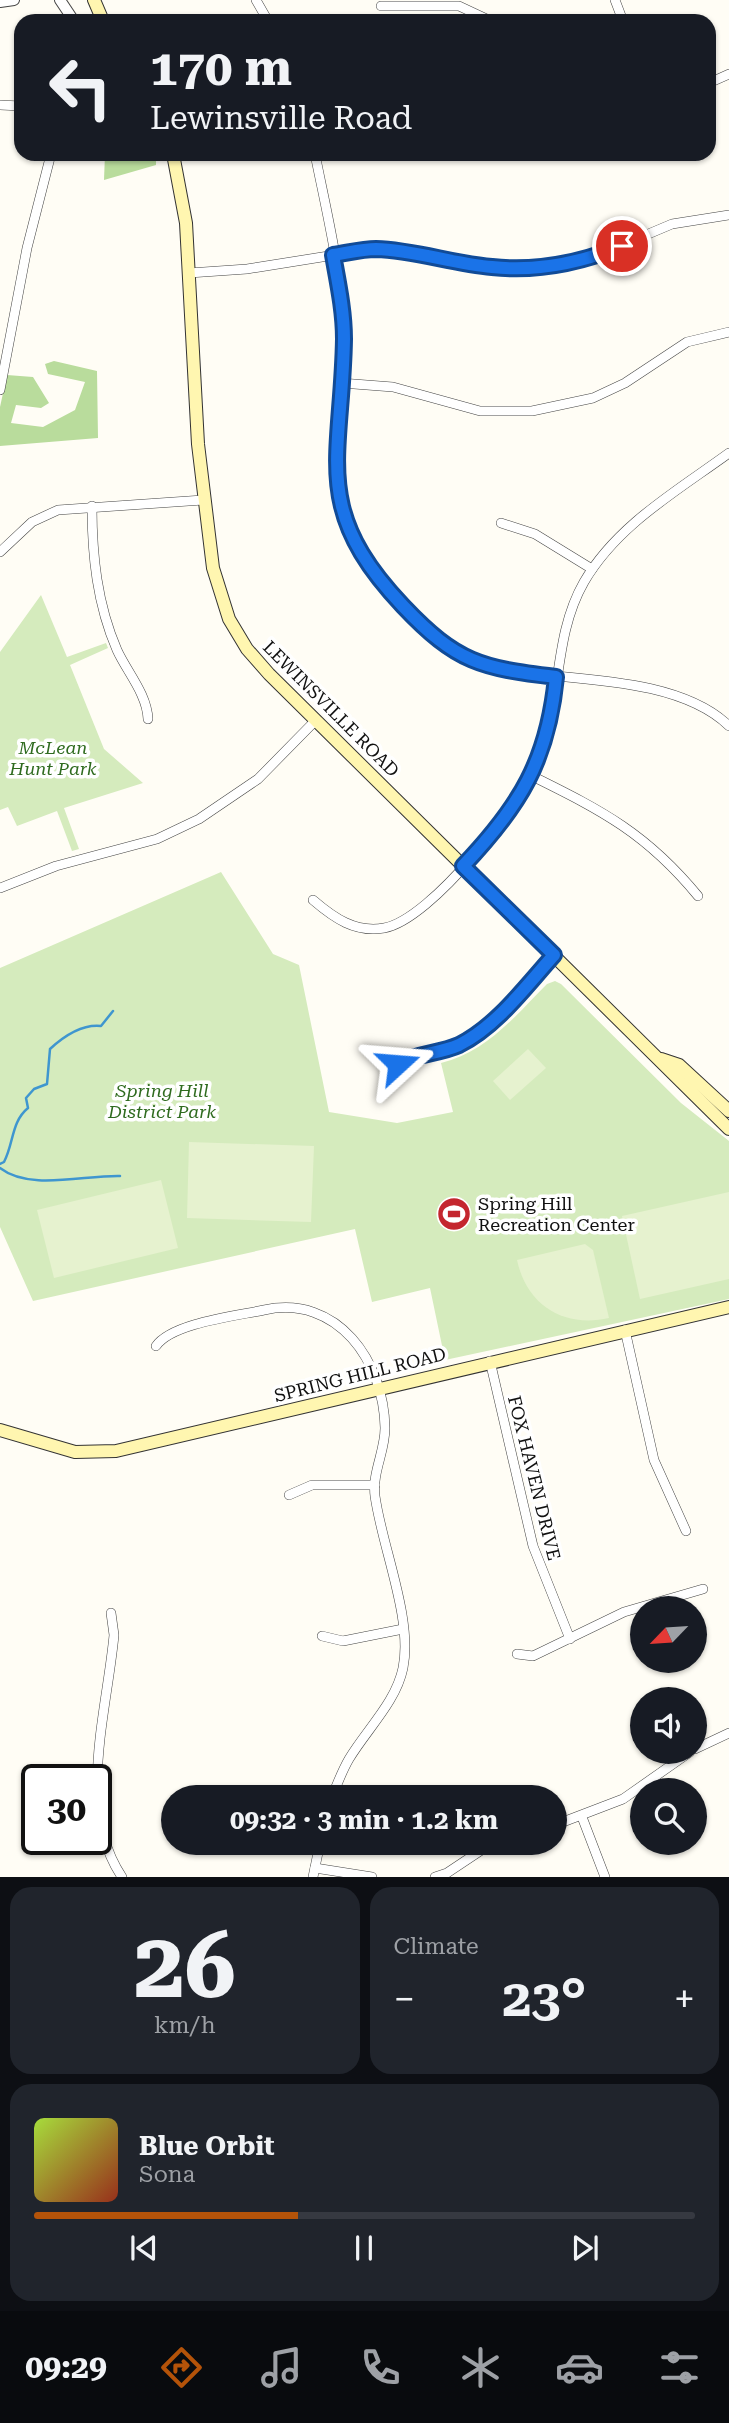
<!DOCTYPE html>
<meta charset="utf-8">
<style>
:root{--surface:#171b24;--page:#20242c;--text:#f1f3f6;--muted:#9ea1a6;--line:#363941;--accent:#b45309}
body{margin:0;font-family:"Roboto Serif",serif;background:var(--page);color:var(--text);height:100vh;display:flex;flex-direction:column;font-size:26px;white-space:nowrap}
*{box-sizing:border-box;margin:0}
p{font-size:23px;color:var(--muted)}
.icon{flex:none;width:38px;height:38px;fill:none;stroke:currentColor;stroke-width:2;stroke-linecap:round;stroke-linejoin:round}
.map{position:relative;height:1877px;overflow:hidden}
.details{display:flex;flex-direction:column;gap:10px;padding:10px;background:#0d0f14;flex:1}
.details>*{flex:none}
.guide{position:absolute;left:14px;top:14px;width:702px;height:147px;border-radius:21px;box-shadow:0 2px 5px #0004;background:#171b24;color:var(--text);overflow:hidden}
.needle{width:46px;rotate:245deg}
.fabs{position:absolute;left:630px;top:1596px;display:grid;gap:14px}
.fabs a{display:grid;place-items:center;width:77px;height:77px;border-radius:50%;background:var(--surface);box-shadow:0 2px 5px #0004;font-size:35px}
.speed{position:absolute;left:21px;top:1764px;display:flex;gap:14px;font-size:35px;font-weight:700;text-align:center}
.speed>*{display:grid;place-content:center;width:91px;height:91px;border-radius:50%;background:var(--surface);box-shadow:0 2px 5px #0004;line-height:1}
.speed .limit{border:4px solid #111;border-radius:10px;background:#fff;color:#111}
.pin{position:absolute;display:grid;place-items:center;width:60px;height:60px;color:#fff;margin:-30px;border:4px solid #fff;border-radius:50%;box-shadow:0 2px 7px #0007}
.me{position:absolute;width:77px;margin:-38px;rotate:71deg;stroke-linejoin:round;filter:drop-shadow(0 0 5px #0008)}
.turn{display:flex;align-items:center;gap:24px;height:147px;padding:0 21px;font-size:32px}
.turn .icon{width:91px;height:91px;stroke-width:2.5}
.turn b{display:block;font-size:49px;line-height:60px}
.big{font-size:52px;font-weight:700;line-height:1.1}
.details .widget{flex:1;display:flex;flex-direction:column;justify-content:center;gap:10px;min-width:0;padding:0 24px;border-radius:21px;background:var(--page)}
.details .dial{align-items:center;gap:0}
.dial b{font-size:91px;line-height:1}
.song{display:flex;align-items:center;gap:21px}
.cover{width:84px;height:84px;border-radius:10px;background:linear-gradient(135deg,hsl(80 70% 55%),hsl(10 70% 35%))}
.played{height:7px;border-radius:4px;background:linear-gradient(90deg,var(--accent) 40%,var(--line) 40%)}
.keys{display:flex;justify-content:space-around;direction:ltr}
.heat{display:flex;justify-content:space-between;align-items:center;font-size:38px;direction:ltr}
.details .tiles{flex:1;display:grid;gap:10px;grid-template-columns:1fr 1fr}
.widget:last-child{grid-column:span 2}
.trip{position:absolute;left:161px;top:1785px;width:406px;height:70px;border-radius:35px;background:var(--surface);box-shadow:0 2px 5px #0004;font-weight:700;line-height:70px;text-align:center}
.menu{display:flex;height:112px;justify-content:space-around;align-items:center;background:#090b0e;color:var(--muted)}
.menu .icon{width:49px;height:49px}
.menu .active{color:var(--accent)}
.menu b{font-size:32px;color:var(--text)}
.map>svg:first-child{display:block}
.green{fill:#d5ebbd}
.forest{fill:#b9dc9c}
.pitch{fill:#e6f2cf}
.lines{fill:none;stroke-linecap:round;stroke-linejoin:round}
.stream{stroke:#3f96cf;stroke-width:2.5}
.minor-casing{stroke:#444;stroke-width:10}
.tertiary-casing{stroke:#444;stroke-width:12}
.secondary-casing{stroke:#333;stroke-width:14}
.minor{stroke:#fff;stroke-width:9}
.tertiary{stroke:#fff;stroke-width:10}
.secondary{stroke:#fff6b0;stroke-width:12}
.route-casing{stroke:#114b97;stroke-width:18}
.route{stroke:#1a73e8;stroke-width:12}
.labels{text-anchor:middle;stroke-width:7;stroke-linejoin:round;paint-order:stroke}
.street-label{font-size:18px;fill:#111;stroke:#fff}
.park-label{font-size:18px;font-style:italic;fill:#2f6b1f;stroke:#fff}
.poi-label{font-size:18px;fill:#111;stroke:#fff;text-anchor:start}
</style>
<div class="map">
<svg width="729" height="1877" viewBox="0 0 729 1877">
<rect width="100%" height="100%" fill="#fffdf5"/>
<g class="green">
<polygon points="41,595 67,657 106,643 108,648 70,665 104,749 143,783 64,808 79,849 72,851 57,811 17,826 8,807 0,810 0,652"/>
<path d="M 221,872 L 273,954 L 299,965 L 329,1112 L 397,1123 L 453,1112 L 441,1063 C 487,1052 515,1016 547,984 L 555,981 L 561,984 L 681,1103 L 729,1141 L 729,1299 L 445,1360 L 430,1288 L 372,1302 L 355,1229 L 33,1301 L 0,1227 L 0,968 Z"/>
</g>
<g class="forest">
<polygon points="105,154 156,154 156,165 104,180"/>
<polygon points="54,361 97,371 98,438 0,446 0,407 7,375 33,377 49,403 41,408 16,405 11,423 43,427 75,410 85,382 48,374 45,364"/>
</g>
<g class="pitch">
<polygon points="528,1049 546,1068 510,1100 493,1081"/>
<polygon points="189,1142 314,1146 311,1222 187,1218"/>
<polygon points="161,1180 178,1248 54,1278 37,1210"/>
<polygon points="729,1192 729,1279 640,1299 622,1216"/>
<path d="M 585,1244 L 593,1250 L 609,1318 C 564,1328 527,1306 517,1260 Z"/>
</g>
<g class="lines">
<g class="stream">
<path d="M 0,1164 L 4,1162 C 14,1143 11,1122 28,1108 L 26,1098 L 34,1089 L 47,1084 L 50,1049 C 63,1037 82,1024 101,1026 L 113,1011"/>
<path d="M 0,1168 C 29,1191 84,1175 120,1176"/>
</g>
<g class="minor-casing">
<g id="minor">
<polyline points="256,0 268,21"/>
<polyline points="615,0 623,21"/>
<polyline points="381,6 459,6 491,21"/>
<polyline points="709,83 729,74"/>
<polyline points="0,105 21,106"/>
<path d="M 315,154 C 326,209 340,266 343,322 C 347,400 317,484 361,556 C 374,577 392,595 409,613 C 440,646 471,667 517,672 C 582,680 681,679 729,726"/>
<polyline points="189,273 247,269 372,249 493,268 535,268 601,254 672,224 729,215"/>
<polyline points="341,383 393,387 480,411 532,411 593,398 625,383 687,342 729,332"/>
<polyline points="0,390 27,248 51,154"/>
<path d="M 92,506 C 92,555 97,604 117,650 C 127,672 147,694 148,719"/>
<polyline points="501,523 535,534 592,569"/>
<polyline points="0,552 32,522 58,510 203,500"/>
<path d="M 532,776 C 603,811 647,834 698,896"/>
<polyline points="0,888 56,866 157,839 199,819 258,779 316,720"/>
<path d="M 313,900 C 334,918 355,933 384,928 C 431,920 524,801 540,756 C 562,699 553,636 584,582 C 617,525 677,491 729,453"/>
<path d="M 398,1064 C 418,1053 439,1054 460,1045 C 497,1026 526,986 554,955"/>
<polyline points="625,1330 654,1460 686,1531"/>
<path d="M 156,1346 C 172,1323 236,1316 264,1310 C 338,1294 384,1362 385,1428 C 385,1452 372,1472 375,1496 C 382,1547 413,1619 403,1668 C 396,1702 367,1729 349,1759 C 342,1771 337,1784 332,1797"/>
<polyline points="490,1361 533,1546 570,1639"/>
<polyline points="289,1495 312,1485 375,1485"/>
<path d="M 111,1613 L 114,1635 C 107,1712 76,1809 122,1877"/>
<polyline points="322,1636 343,1641 403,1629"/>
<polyline points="517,1654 533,1656 624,1612 703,1589"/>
<polyline points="695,1749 729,1733"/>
<polyline points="582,1817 605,1877"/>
<polyline points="555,1825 623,1799 690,1752"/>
<polyline points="315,1868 372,1877"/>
<polyline points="313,1877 320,1843"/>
<polyline points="435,1877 447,1873 492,1843"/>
</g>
</g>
<g class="tertiary-casing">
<g id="tertiary">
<polyline points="60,0 74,21"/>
<polyline points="0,2 14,0"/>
</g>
</g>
<g class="secondary-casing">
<g id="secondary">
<polyline points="94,0 103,21"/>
<polyline points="173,154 186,223 198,444 213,568 229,619 247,649 269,674 729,1129"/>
<polyline points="661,1059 679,1065 729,1111"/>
<polyline points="0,1430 75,1452 116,1451 729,1307"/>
</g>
</g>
<use href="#minor" class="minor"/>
<use href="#tertiary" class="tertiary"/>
<use href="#secondary" class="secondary"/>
</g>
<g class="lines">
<g class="route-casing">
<path id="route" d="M 398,1064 C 417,1053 439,1054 459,1045 C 497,1026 526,986 554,955 L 463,866 C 520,806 548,760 556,677 C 481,668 457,663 403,606 C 310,508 342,459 344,339 C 344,311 338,283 333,255 C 347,253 362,249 376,249 C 415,250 453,264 492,267 C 537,272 580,263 622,246"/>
</g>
<use href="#route" class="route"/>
</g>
<defs>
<g id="stadium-disc" transform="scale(1.75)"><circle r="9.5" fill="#c4262e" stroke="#fff"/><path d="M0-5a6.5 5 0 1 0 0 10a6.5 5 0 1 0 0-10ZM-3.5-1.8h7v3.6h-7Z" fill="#fff"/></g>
</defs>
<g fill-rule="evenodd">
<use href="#stadium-disc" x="454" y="1214"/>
</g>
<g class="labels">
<g class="street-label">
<text transform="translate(331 709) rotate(45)" y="6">LEWINSVILLE ROAD</text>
<text transform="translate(360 1375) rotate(-14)" y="6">SPRING HILL ROAD</text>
<text transform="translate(534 1478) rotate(76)" y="6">FOX HAVEN DRIVE</text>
</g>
<g class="park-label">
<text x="53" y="754">McLean<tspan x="53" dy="21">Hunt Park</tspan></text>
<text x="162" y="1097">Spring Hill<tspan x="162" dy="21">District Park</tspan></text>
</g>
<g class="poi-label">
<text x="478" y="1210">Spring Hill<tspan x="478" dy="21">Recreation Center</tspan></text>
</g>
</g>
</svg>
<div class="fabs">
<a><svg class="needle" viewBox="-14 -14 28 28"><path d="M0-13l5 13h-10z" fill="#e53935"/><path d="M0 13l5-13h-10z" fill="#9ea1a6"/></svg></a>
<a><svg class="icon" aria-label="sound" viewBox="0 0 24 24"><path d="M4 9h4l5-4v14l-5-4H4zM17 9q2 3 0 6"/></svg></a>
<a><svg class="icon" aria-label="search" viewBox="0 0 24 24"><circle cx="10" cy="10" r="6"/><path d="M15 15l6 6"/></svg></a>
</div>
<div class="speed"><div class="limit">30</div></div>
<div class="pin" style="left:622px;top:246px;background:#d93025"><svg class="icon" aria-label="arrive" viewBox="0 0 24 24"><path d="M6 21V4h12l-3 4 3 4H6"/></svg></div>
<svg class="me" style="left:398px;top:1064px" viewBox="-20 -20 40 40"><path d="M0-17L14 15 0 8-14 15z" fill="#1a73e8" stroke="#fff" stroke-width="4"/></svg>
<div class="trip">09:32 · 3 min · 1.2 km</div>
<div class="guide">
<div class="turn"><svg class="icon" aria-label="left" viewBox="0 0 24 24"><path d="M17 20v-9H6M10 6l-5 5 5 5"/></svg><div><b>170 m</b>Lewinsville Road</div></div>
</div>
</div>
<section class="details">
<div class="tiles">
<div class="widget dial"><b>26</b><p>km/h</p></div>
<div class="widget"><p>Climate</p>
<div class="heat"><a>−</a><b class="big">23°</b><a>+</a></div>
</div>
<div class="widget">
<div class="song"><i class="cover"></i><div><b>Blue Orbit</b><p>Sona</p></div></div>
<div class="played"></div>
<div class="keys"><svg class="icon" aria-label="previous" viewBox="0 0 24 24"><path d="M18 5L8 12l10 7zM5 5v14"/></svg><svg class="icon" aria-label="pause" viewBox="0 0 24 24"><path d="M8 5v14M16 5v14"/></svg><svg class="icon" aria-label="next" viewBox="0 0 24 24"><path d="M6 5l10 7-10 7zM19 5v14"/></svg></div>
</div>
</div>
</section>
<nav class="menu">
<b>09:29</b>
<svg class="icon active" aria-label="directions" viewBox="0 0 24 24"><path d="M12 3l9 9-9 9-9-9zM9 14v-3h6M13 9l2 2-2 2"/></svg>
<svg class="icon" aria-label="music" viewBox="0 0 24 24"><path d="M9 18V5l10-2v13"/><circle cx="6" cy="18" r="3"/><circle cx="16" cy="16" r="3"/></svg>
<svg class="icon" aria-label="phone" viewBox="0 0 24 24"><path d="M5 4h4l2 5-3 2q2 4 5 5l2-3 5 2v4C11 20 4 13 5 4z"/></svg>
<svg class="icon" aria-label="climate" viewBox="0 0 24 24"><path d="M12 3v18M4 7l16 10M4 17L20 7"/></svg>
<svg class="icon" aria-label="car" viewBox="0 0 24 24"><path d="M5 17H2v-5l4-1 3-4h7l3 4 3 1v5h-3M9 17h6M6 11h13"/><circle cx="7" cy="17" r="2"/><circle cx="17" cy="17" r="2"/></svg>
<svg class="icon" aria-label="filters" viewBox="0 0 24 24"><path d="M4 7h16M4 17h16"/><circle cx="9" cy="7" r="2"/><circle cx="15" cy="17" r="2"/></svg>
</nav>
